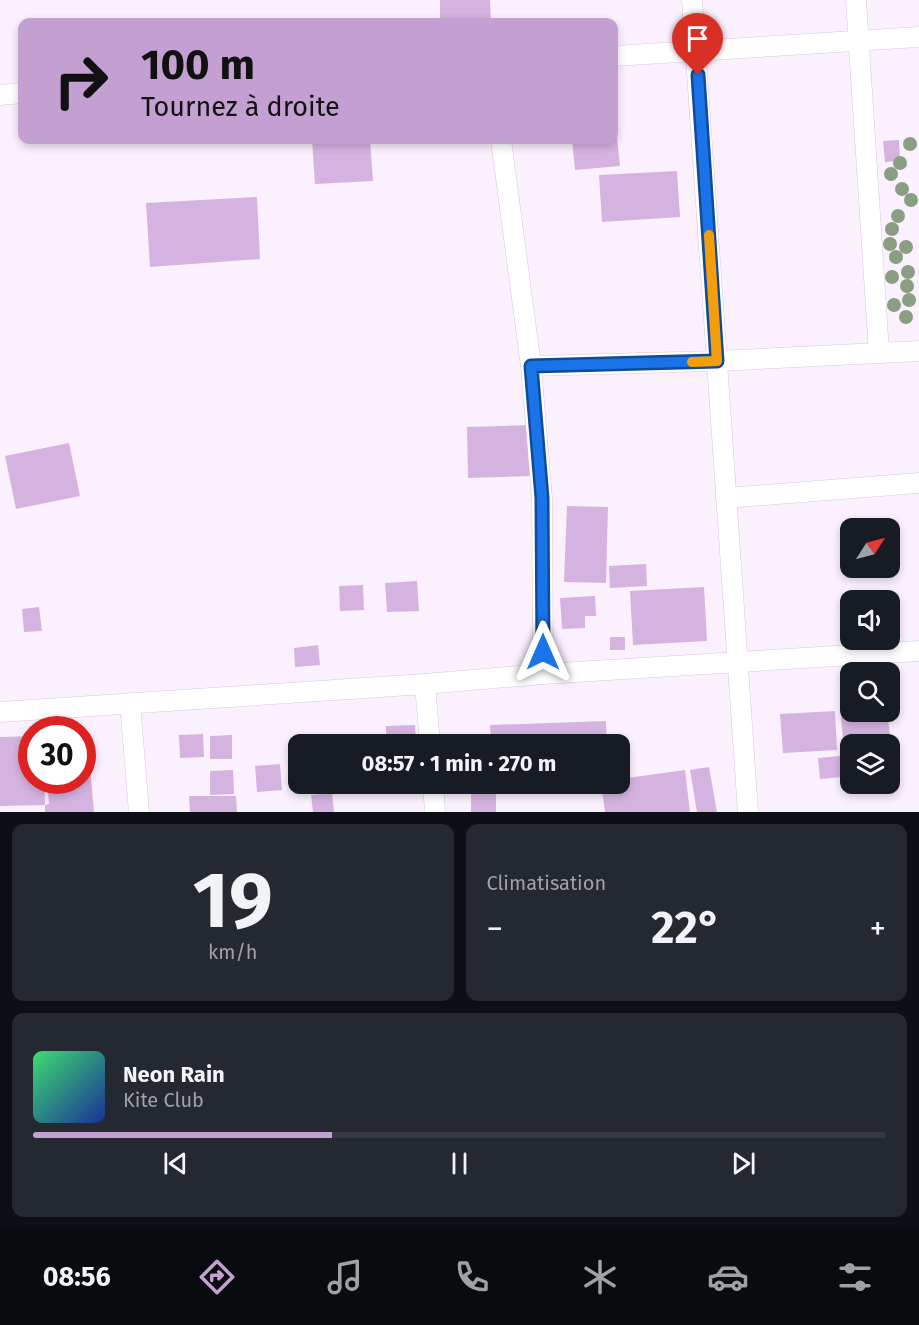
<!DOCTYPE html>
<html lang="fr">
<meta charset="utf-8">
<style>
:root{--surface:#171b24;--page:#242831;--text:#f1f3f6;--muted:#9ea1a6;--line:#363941;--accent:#c49fd2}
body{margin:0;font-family:"Fira Sans",sans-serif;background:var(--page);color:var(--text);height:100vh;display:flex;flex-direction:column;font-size:22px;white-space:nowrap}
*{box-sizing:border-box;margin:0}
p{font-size:20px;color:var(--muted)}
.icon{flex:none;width:33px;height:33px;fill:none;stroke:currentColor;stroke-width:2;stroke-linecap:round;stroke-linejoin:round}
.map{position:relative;height:812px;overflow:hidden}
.side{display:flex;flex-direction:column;gap:12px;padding:12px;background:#0d0f14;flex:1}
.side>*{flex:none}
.hud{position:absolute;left:18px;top:18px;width:600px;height:126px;border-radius:12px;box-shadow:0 3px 9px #0003;background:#c49fd2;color:#111;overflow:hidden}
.needle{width:39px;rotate:54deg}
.controls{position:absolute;left:840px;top:518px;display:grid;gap:12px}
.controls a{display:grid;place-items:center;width:60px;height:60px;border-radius:12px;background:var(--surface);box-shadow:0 3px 9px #0003;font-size:30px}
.speed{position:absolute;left:18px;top:716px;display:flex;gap:12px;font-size:30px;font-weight:700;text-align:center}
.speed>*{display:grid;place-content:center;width:78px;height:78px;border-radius:50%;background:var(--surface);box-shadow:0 3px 9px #0003;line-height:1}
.speed .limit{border:9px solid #d22;background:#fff;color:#111}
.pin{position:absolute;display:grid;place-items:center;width:51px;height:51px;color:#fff;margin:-62px -26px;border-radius:50% 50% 50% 0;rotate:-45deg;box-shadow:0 0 6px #0007}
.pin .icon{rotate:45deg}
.me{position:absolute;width:66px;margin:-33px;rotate:0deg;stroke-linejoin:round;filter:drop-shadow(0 0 4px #0008)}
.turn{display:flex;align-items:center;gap:21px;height:126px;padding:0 24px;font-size:27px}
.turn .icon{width:78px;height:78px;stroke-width:2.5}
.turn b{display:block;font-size:42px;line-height:51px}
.big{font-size:45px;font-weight:700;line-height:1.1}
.side .tile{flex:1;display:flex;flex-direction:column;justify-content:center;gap:9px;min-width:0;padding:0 21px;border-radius:12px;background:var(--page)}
.side .dial{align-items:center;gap:0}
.dial b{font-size:78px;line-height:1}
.song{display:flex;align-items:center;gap:18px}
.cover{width:72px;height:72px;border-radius:9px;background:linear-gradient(135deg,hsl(140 70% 55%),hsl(230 70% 35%))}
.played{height:6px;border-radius:3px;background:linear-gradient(90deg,var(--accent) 35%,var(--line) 35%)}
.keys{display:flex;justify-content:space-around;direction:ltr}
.heat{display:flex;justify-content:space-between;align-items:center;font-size:33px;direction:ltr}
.side .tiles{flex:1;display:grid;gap:12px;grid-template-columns:1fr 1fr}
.tile:last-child{grid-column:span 2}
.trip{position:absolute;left:288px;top:734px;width:342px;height:60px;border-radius:12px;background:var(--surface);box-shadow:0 3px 9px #0003;font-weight:700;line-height:60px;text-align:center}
.tabs{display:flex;height:96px;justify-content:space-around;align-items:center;background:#090b0e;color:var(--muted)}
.tabs .icon{width:42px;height:42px}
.tabs .selected{color:var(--accent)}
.tabs b{font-size:27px;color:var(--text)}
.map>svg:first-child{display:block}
.building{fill:#d5b3e1}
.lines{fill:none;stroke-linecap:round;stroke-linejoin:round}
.street-casing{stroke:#d7c6dd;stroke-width:21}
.street{stroke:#fff;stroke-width:20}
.tree{fill:#8a9e82}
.route-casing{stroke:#114b97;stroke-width:15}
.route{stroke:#1a73e8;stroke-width:10}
.slow{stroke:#f59e0b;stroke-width:10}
</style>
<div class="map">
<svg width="919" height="812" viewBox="0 0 919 812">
<rect width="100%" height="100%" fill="#fbf0fe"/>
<g class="building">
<polygon points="440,0 490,0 491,22 440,22"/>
<polygon points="614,117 615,117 620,166 575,170 572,140 614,140"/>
<polygon points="312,140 370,140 373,181 315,184"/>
<polygon points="899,140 900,161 885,162 883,141"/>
<polygon points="677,171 680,217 602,222 599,175"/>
<polygon points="257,197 260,259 150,267 146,203"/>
<polygon points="530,425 531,476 468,478 467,427"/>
<polygon points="69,443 80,496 16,509 5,456"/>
<polygon points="567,506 608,507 606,583 564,582"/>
<polygon points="646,564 647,586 610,588 609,566"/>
<polygon points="417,581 419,611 387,612 385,583"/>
<polygon points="363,585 364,610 340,611 339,586"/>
<polygon points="704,587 707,641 633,645 630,591"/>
<polygon points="595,596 596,616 585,616 585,628 562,629 560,598"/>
<polygon points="39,607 42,631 24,632 22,609"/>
<rect x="610" y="637" width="15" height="13"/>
<polygon points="318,645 320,665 295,667 294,648"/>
<polygon points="835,711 837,750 783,753 780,714"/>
<polygon points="887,711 891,744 850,744 850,750 844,750 841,717 855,715 855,721 878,719 877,712"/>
<polygon points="606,721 607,744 491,744 490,725"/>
<polygon points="415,725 416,744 386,744 386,726"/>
<polygon points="87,732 94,812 45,812 45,805 49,804 47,780 82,780 82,733"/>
<polygon points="203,734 204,757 180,758 179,735"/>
<polygon points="232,735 232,759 210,759 210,736"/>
<polygon points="32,736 32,780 44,780 45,805 0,806 0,737"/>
<polygon points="840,756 842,777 820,779 818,758"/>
<polygon points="280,764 282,790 257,792 255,766"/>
<polygon points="709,767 717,812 697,812 690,770"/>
<polygon points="233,770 234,794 210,795 210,771"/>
<polygon points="685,770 690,812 605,812 601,783 620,783 620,779"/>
<polygon points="363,783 384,783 384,787 364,788"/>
<rect x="471" y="790" width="25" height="22"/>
<polygon points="332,793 334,812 313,812 311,795"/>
<polygon points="189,796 236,796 237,812 190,812"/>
</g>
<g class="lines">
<g class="street-casing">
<g id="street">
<polyline points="692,0 748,812"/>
<polyline points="856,0 879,353"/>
<polyline points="614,56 919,37"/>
<polyline points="0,95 22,93"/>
<polyline points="501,140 531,366 542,498 543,674"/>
<polyline points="531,366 717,361 919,351"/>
<polyline points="726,498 919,483"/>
<polyline points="425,684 430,744"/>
<polyline points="130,703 139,812"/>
<polyline points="0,712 425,684 543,674 919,651"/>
<polyline points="433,783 435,812"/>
</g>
</g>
<use href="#street" class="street"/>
</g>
<g class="tree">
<circle cx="910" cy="144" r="7"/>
<circle cx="900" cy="163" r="7"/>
<circle cx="891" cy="174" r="7"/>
<circle cx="902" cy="189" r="7"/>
<circle cx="911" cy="200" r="7"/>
<circle cx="898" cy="216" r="7"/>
<circle cx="892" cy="229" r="7"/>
<circle cx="890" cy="244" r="7"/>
<circle cx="906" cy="247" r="7"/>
<circle cx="896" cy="257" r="7"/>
<circle cx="908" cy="272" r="7"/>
<circle cx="892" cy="277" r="7"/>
<circle cx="907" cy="286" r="7"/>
<circle cx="909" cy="300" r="7"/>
<circle cx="894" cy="305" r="7"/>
<circle cx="906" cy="317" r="7"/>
</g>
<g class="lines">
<g class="route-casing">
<polyline id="route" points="543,652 542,498 531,366 717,361 698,75"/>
</g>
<use href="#route" class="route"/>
<polyline class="slow" points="692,362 717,361 709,235"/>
</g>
</svg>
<div class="controls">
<a><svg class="needle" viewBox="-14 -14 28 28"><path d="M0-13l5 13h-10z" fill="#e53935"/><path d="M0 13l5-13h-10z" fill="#9ea1a6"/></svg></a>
<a><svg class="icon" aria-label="sound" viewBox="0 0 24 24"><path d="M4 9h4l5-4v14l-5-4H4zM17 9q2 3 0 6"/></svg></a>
<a><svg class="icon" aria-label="search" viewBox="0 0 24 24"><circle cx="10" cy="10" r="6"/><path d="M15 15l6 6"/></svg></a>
<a><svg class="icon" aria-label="layers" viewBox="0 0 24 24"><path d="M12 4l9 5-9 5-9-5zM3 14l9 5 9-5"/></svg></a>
</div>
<div class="speed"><div class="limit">30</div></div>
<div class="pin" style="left:698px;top:75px;background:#d93025"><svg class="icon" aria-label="arrive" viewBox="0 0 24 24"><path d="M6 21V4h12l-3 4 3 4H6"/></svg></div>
<svg class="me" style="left:543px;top:652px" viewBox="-20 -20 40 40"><path d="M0-17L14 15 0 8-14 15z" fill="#1a73e8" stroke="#fff" stroke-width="4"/></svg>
<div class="trip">08:57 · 1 min · 270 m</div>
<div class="hud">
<div class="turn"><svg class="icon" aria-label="right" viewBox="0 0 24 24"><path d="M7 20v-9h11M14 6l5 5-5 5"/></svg><div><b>100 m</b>Tournez à droite</div></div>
</div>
</div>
<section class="side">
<div class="tiles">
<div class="tile dial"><b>19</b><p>km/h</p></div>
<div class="tile"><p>Climatisation</p>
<div class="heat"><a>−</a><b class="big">22°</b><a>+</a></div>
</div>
<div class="tile">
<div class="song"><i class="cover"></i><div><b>Neon Rain</b><p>Kite Club</p></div></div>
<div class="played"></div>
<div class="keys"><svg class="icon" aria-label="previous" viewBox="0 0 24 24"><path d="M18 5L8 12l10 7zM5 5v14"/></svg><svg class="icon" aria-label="pause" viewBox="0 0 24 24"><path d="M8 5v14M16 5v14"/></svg><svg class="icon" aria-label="next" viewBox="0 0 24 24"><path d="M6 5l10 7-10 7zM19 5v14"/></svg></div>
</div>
</div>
</section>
<nav class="tabs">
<b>08:56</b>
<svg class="icon selected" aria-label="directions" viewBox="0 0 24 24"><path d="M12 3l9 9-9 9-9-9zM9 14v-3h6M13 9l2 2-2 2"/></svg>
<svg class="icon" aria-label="music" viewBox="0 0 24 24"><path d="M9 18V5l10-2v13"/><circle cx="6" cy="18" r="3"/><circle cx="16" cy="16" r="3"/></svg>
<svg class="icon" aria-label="phone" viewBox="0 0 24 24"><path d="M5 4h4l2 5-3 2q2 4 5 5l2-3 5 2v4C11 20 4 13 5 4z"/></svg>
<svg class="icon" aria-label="climate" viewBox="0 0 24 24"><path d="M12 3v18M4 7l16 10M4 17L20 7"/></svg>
<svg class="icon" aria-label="car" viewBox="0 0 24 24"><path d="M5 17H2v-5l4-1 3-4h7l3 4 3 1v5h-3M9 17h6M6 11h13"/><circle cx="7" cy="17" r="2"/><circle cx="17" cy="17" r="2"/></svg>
<svg class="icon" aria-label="filters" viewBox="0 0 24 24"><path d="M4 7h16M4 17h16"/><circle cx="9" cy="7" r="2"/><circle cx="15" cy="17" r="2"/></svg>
</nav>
